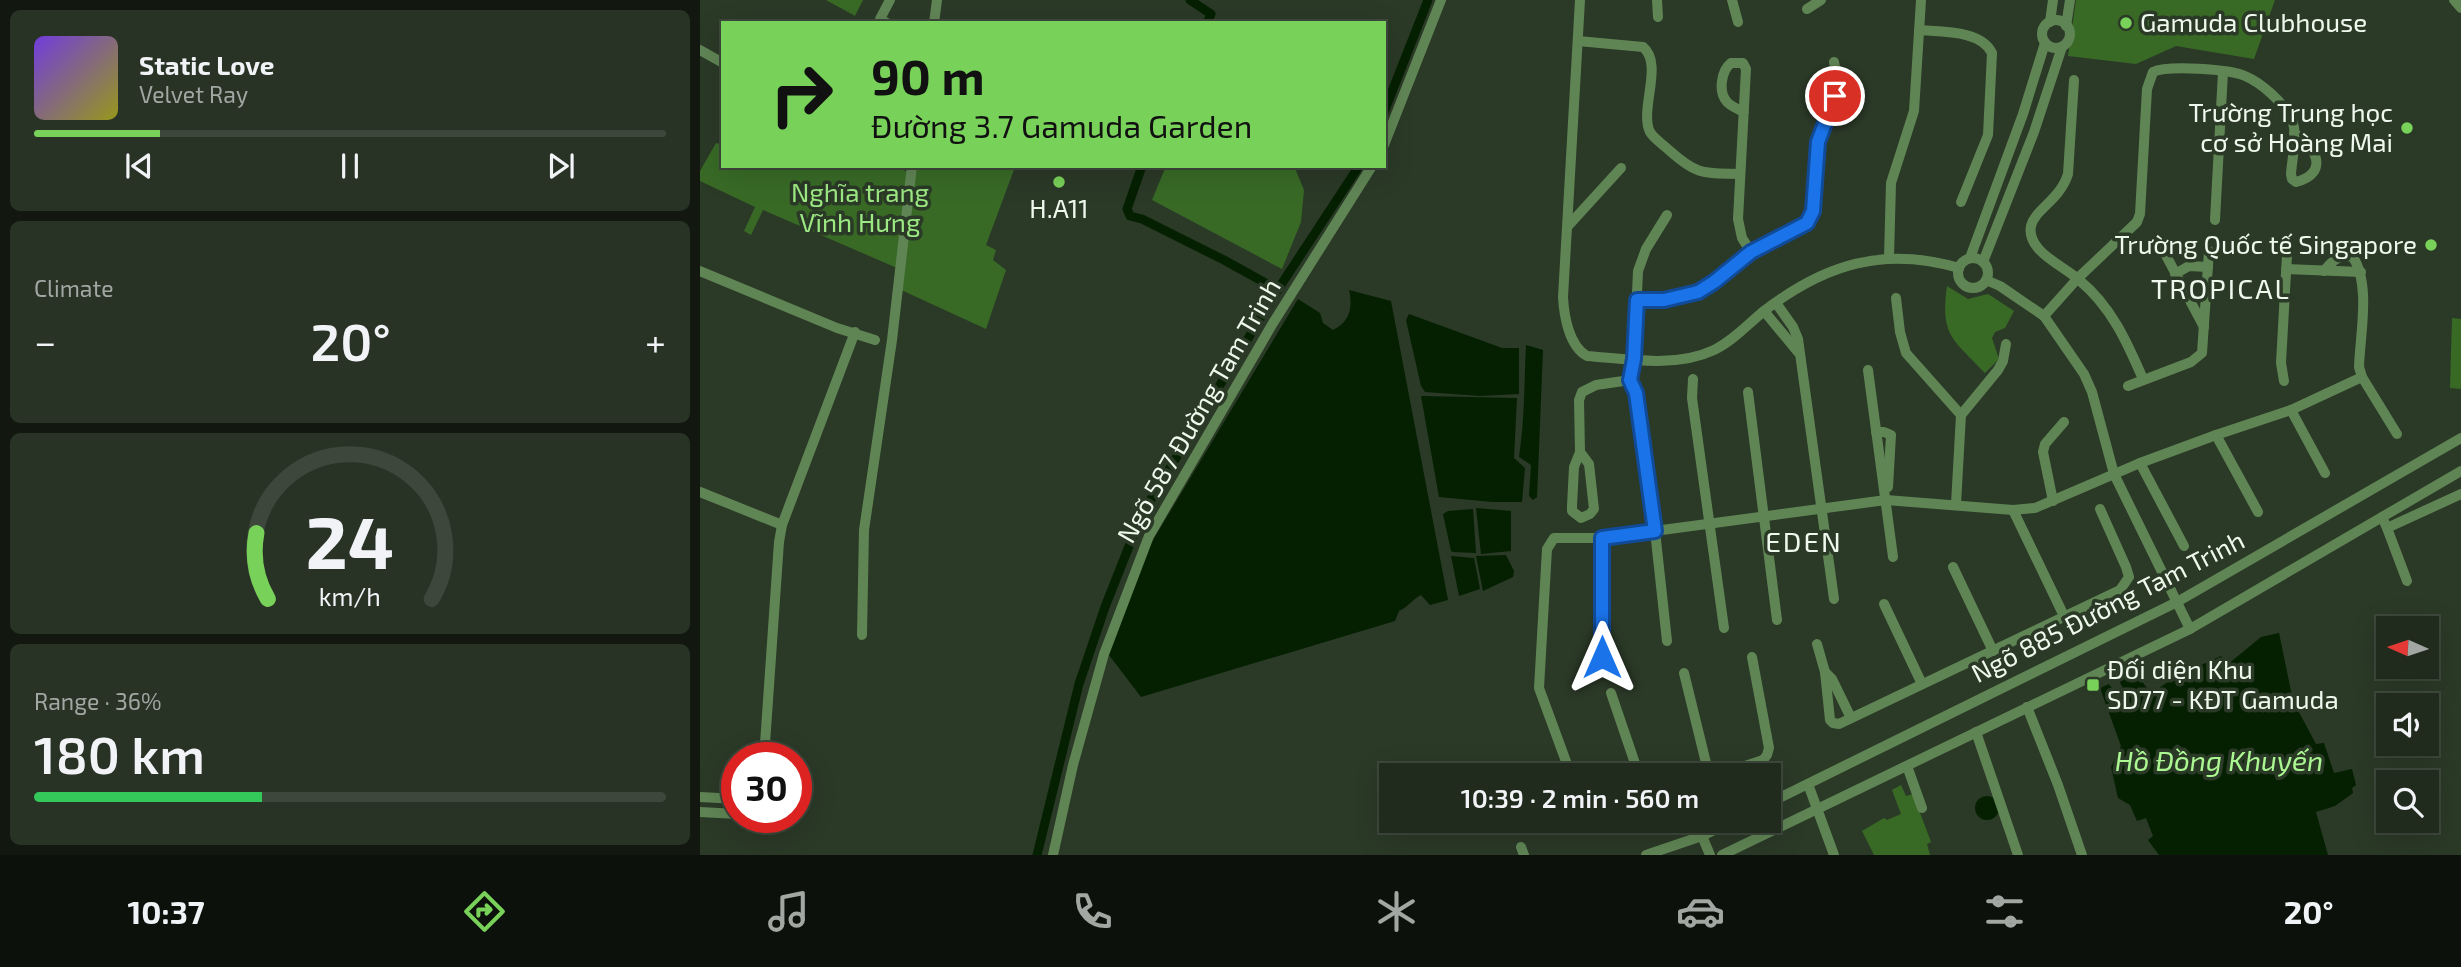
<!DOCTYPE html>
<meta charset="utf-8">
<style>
:root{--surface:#202b1d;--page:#283326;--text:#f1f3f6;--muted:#a2a7a4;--line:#3d473b;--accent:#78d158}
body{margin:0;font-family:"Exo 2",sans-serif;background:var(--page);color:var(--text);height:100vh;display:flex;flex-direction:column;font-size:26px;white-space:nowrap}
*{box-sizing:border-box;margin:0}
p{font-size:23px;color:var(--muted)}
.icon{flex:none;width:38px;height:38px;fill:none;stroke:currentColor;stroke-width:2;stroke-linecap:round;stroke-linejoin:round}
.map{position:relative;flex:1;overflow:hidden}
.side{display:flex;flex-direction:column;gap:10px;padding:10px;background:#121810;width:700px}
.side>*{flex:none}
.hud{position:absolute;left:21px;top:21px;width:665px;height:147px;border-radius:0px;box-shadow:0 7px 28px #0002,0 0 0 2px var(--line);background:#78d158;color:#111;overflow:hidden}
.needle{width:46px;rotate:273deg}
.controls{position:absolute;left:1676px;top:616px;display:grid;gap:14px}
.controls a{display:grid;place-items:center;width:63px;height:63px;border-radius:0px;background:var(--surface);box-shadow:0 7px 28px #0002,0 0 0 2px var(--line);font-size:35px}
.speed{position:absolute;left:21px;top:742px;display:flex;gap:14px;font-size:35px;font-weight:700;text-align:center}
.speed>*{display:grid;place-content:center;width:91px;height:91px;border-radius:50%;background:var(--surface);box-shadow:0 7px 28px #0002,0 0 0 2px var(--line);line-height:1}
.speed .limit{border:10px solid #d22;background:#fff;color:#111}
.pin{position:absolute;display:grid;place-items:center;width:60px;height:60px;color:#fff;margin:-30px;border:4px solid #fff;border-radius:50%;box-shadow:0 2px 7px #0007}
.me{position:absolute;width:77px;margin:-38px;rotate:0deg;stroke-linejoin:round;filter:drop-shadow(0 0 5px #0008)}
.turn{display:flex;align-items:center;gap:24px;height:147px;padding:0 35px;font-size:32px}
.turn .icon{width:91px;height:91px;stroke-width:2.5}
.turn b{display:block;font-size:49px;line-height:60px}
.big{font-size:52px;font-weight:600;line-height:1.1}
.side .tile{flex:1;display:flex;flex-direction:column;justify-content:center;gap:10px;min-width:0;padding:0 24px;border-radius:10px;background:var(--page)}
.side .dial{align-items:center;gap:0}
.dial svg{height:182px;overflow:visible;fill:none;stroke:var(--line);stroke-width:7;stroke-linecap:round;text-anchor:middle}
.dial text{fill:var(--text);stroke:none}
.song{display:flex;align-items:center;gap:21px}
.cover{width:84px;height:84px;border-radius:10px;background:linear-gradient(135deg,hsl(260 70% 55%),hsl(60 70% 35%))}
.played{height:7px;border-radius:4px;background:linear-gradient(90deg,var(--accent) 20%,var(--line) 20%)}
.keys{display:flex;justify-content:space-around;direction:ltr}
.heat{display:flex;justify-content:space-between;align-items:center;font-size:38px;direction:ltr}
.charge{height:10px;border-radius:5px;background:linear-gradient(90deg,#34c759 36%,var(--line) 0)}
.trip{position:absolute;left:679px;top:763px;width:402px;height:70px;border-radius:0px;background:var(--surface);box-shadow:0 7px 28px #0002,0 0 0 2px var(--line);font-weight:600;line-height:70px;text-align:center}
.tabs{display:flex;height:112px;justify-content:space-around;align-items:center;background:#0d110c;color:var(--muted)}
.tabs .icon{width:49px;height:49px}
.tabs .current{color:var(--accent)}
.tabs b{font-size:32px;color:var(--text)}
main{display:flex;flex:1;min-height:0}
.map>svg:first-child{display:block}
.green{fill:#386a26}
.water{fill:#042000}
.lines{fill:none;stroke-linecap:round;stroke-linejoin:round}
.canal{stroke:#042000;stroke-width:9}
.minor{stroke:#608555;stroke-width:10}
.route-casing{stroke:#114b97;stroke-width:18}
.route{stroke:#1a73e8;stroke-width:12}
.poi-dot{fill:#78d158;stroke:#2b3927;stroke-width:2.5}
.labels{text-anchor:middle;stroke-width:7;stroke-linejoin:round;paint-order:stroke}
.poi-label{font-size:26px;fill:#eff8ec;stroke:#2b3927;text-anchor:start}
.park-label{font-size:26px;fill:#9ce883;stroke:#2b3927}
.street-label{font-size:26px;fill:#eff8ec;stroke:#2b3927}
.neighbourhood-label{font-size:28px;letter-spacing:2px;fill:#eff8ec;stroke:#2b3927}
.water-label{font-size:28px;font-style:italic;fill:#abf792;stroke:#2b3927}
</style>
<main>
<section class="side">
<div class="tile">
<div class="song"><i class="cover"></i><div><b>Static Love</b><p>Velvet Ray</p></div></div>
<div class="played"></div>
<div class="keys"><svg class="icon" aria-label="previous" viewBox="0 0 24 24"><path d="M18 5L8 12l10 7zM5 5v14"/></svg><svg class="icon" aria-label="pause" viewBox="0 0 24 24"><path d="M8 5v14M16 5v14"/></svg><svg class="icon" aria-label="next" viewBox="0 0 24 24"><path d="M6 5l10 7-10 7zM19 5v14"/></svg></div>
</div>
<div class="tile"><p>Climate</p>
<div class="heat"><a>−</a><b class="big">20°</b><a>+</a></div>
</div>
<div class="tile dial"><svg viewBox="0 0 100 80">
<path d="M14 69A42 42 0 1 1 86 69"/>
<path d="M14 69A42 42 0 0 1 9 40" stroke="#78d158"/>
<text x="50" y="56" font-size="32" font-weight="700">24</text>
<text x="50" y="72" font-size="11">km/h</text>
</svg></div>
<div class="tile"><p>Range · 36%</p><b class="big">180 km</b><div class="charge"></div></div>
</section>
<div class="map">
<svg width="1761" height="855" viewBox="0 0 1761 855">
<rect width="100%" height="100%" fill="#2b3927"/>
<g class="green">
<polygon points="126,0 163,0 155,16"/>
<polygon points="1376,0 1575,0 1554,59 1476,46 1436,64 1368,56"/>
<polygon points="23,137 23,166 194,166 208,172 197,268 63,210 51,235 44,231 55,207 0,181 0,171 16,143 20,144"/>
<polygon points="215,166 315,167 286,245 296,250 293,260 306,270 286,329 199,289"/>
<polygon points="466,166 594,166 604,190 601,222 582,269 452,200"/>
<path d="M 1247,286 L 1268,299 L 1288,294 L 1314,311 L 1305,328 L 1295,332 L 1292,338 L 1299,359 L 1285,373 C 1253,339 1240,336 1247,286 Z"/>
<polygon points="1752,318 1761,319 1761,389 1750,388"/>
<polygon points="1201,785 1206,796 1213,794 1231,842 1227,844 1230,855 1174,855 1162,831 1184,818 1187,820 1201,814 1192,790"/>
</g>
<g class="water">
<path d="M 649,290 L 691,301 L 748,600 L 730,605 L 721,595 C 711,600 710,606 699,611 L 695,621 L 441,697 L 409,655 L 450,545 L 598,299 L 620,313 L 623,323 L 633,330 C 650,322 653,307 649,290 Z"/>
<polygon points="709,314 802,348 819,348 819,394 780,396 725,392 721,386 706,320"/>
<path d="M 826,345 L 843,350 L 837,497 L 833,500 L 829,496 L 831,465 L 819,457 C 825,417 824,384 826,345 Z"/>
<polygon points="721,396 817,398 814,458 825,468 822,502 792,502 739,497"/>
<polygon points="776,508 811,511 811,551 781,554"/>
<polygon points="773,509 776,553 753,552 751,551 743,514 748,511"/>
<polygon points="806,555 814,571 813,577 783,591 776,556"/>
<polygon points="751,556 774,558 780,589 759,596"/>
<polygon points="1579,633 1593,701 1616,744 1624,743 1634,773 1652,769 1656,785 1652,788 1653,793 1635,806 1616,812 1628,855 1459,855 1448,840 1453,836 1446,818 1437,821 1430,805 1418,798 1411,767 1421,746 1400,688 1409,684 1426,711 1432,707 1418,678 1432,669 1451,693 1479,675 1521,656 1527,665 1561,637"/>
<circle cx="1287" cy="808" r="12"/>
</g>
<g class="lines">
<g class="canal">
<polyline points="490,0 511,14 507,23"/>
<polyline points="684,112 728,0"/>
<polyline points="442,166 427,209 430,216 442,219 524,260 578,290"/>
<polyline points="337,855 379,684 405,607 441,516 573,297 659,166"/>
</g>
<g class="minor">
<path d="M 880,0 L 863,297 C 864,316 869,346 887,356 C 927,359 976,368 1014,350 C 1033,341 1048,324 1064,311 C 1125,264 1184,246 1259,268"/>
<polyline points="957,0 958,17"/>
<polyline points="1032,0 1038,22"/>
<polyline points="1754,0 1761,8"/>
<polyline points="1107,9 1121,0"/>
<circle cx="1356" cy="34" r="14"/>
<polyline points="1350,22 1353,0"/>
<polyline points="187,23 180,19 190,0"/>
<polyline points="234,23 237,0"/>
<polyline points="1366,26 1370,0"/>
<path d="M 1219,30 C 1242,32 1281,30 1292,53 L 1288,135 L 1261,202"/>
<path d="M 878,41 L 943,47 C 964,64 939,110 950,132 C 954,139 964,145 970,151 C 998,176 1004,173 1040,174"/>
<polyline points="0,50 23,63"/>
<path d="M 1374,80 L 1368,174 C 1360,200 1335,209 1331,226 C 1326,251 1364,266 1379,280 C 1411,306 1427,342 1443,379"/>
<path d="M 1044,112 C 1038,109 1032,107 1027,102 C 1018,92 1021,71 1031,63 L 1043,63 L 1046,69 L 1038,219 L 1042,238 L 1051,252"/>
<polyline points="684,145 741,0"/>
<polyline points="1515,220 1523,72"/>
<polyline points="869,225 921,168"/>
<polyline points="1461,246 1504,327"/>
<circle cx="1273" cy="273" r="15"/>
<polyline points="1189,258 1191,183 1214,111 1221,0"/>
<polyline points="1270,258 1323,114 1345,43"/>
<polyline points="1283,262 1334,132 1362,47"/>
<polyline points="1586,269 1661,272"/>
<polyline points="0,271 137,328 175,340"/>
<path d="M 1624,271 C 1632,261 1639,254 1653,257 C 1671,285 1660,335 1659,367 L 1662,377 L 1697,434"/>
<polyline points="1475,274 1489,266 1508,267"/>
<polyline points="1286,280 1300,286 1344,316 1384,374 1392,392 1414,474 1490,629"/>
<polyline points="1196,298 1200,332 1206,353 1261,415"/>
<polyline points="937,300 964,300 998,292 1014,282 1051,252 1107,223 1113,211 1118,142 1135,96 1136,72 1134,62"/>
<polyline points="1076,303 1093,327 1098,339 1134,599"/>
<polyline points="1064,311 1098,352"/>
<path d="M 1344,316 L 1378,278 L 1437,222 L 1440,214 L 1447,89 L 1453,72 C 1468,65 1529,69 1545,76 C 1562,83 1584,103 1592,120 C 1598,135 1592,158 1591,174 L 1592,179 L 1596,182 C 1630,173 1616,146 1594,133"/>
<polyline points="1168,370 1193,557"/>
<polyline points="993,379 992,398 1024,628"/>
<polyline points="1584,381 1581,363 1587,255"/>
<polyline points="1428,386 1491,362 1502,353 1509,251"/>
<polyline points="1048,392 1077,620"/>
<polyline points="1591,410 1625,473"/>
<polyline points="1176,432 1184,432 1191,435 1188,487"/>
<polyline points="1516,435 1558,512"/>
<polyline points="880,452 889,464 894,509 890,514 881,518 872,511 872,506 874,467 880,452 879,400 882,392 896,385 930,380"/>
<polyline points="1440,463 1484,546"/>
<polyline points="0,492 82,525"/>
<polyline points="1353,501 1343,452 1345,444 1364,422"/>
<polyline points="1256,504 1261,415 1298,370 1303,361 1306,344"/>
<polyline points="1313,510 1364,616"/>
<polyline points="1682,517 1687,528 1761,494"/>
<polyline points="1687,528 1707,581"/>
<polyline points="1253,567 1293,651"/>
<polyline points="1184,604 1222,684"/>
<polyline points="162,635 164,530 192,340 212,166"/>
<polyline points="967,641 955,531 936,393 930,380 934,359 938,271 946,249 967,215"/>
<polyline points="1117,644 1125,672 1130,720 1133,723 1139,724 1420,590 1429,577 1426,567 1400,509"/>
<polyline points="902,657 902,538"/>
<polyline points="1125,672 1132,679 1151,718"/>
<polyline points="984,673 1009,775"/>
<polyline points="911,693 939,775"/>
<polyline points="1327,707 1358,785 1382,855"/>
<polyline points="1276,732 1318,855"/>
<polyline points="64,758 79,542 82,525 155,332"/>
<polyline points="1207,766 1222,808"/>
<polyline points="871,775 839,688 847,549 854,538 902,538 1186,500 1313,510 1335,508 1440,463 1516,435 1591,410 1662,377"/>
<polyline points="1018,775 1063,760 1067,755 1069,748 1052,657"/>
<polyline points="1108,784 1134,855"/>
<polyline points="0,797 37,799"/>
<polyline points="1069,803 1477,602 1761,438"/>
<polyline points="0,812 37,814"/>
<polyline points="897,821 903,823 911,821"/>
<polyline points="1002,836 1010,855"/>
<polyline points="821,847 824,855"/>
<polyline points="353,855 373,765 404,654 449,536 573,323 672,166"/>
<polyline points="946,855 1002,836 1033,821"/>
<polyline points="1022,855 1490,629 1761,471"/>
</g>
</g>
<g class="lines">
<g class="route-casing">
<polyline id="route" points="902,657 902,538 955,531 936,393 930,380 934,359 937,300 964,300 998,292 1014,282 1051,252 1107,223 1113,211 1118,142 1135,96"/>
</g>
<use href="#route" class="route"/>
</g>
<g class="poi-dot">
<circle cx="1426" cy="23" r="7"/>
<circle cx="1707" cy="128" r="7"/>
<circle cx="359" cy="182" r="7"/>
<circle cx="1731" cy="245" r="7"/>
<rect x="1386" y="678" width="14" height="14" rx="3.5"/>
</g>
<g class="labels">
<g class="poi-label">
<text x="1440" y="32">Gamuda Clubhouse</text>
<text x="1693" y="122" text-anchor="end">Trường Trung học<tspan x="1693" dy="30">cơ sở Hoàng Mai</tspan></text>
<text x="359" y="218" text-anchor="middle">H.A11</text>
<text x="1717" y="254" text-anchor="end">Trường Quốc tế Singapore</text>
<text x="1407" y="679">Đối diện Khu<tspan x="1407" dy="30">SD77 - KĐT Gamuda</tspan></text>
</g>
<g class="park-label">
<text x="160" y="202">Nghĩa trang<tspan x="160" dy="30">Vĩnh Hưng</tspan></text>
</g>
<g class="street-label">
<text transform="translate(499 411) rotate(-60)" y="9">Ngõ 587 Đường Tam Trinh</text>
<text transform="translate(1408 607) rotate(-27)" y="9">Ngõ 885 Đường Tam Trinh</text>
</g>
<g class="neighbourhood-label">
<text x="1521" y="299">TROPICAL</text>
<text x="1104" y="552">EDEN</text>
</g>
<g class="water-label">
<text x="1519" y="771">Hồ Đồng Khuyến</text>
</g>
</g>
</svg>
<div class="controls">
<a><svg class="needle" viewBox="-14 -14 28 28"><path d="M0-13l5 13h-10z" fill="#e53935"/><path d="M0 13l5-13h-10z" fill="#a2a7a4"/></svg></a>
<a><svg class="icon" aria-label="sound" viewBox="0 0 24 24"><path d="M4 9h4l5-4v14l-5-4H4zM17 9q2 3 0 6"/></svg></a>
<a><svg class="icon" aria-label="search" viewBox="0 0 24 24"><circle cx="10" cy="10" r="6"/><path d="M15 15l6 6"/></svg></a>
</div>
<div class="speed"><div class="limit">30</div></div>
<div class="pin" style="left:1135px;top:96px;background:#d93025"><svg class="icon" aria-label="arrive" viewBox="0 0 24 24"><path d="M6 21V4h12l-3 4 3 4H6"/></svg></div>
<svg class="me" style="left:902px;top:657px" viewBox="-20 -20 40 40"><path d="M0-17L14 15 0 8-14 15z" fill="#1a73e8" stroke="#fff" stroke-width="4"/></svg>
<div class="trip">10:39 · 2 min · 560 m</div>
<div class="hud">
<div class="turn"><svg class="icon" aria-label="right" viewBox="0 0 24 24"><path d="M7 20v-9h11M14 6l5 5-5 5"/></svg><div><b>90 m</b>Đường 3.7 Gamuda Garden</div></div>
</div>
</div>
</main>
<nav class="tabs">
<b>10:37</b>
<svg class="icon current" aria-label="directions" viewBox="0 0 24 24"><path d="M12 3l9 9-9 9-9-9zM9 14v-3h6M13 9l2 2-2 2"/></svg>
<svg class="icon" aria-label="music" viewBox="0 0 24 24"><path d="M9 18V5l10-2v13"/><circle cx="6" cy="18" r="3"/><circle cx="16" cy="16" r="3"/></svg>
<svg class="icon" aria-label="phone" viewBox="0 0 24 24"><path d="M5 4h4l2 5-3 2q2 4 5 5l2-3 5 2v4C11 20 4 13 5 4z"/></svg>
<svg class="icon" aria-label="climate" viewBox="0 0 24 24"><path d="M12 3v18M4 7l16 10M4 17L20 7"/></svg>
<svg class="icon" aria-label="car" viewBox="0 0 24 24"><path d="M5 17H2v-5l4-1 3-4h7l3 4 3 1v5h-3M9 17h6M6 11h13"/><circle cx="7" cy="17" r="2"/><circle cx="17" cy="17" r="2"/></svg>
<svg class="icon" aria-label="filters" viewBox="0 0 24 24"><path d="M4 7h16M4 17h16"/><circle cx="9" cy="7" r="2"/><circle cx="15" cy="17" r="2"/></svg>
<b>20°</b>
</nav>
